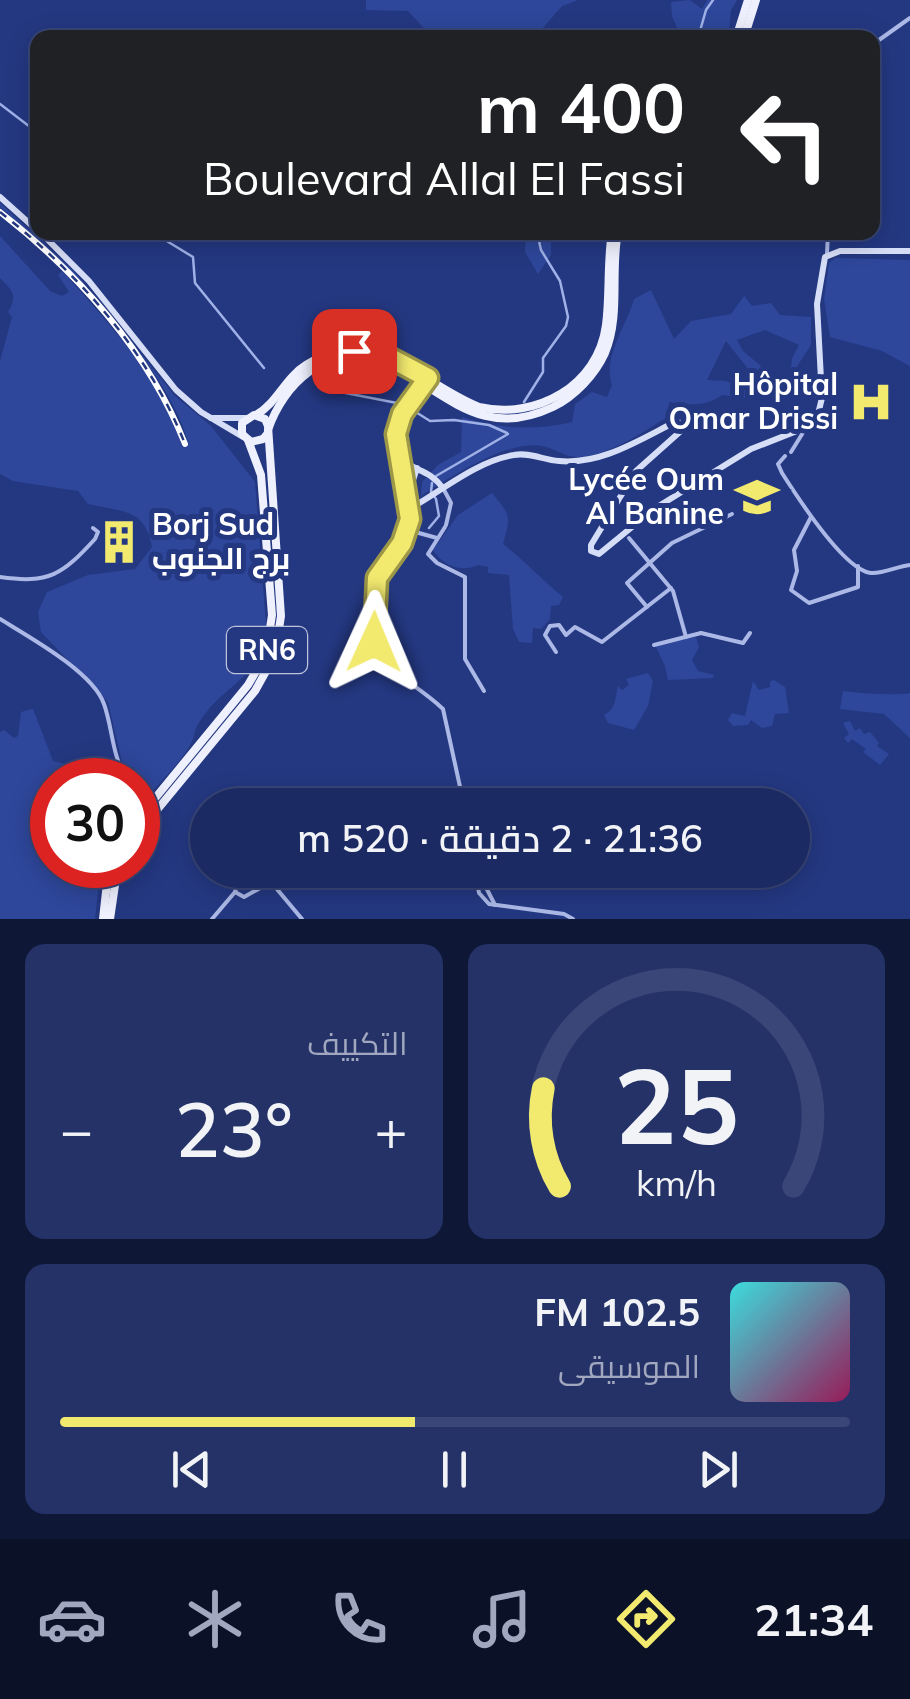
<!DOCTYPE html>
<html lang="ar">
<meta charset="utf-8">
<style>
:root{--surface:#1b2a62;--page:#243268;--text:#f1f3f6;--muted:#a0a7be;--line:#394677;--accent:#f2e96f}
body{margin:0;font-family:Mulish,Cairo,sans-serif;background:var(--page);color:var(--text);direction:rtl;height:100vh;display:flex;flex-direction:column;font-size:38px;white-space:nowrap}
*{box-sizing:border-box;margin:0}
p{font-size:32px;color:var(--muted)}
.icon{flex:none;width:55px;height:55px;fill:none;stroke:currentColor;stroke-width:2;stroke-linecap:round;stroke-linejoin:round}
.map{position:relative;height:919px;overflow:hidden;direction:ltr}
.panel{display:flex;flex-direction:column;gap:25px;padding:25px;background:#0f1736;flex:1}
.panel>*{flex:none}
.top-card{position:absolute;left:30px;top:30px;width:850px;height:210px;border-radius:20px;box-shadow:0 5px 25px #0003,0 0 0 2px var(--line);direction:rtl;background:#202124;color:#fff;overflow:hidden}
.speed{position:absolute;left:30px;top:758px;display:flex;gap:20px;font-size:50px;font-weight:700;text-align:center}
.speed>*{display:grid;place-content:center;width:130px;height:130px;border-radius:50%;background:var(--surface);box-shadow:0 5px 25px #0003,0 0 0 2px var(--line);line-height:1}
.speed .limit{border:15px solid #d22;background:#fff;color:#111}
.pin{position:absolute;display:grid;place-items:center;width:85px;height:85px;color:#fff;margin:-42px;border-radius:20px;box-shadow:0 5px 15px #0006}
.me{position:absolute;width:110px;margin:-55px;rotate:1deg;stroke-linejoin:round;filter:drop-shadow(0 0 8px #0008)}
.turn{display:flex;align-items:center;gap:35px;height:210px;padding:0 30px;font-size:45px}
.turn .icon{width:130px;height:130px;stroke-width:2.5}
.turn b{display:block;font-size:70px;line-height:85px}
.big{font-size:75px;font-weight:600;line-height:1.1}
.panel .card{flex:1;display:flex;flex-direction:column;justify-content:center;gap:15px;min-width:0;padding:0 35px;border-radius:20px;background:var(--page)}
.panel .dial{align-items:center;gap:0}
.dial svg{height:260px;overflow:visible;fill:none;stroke:var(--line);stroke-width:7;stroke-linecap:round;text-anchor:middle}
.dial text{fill:var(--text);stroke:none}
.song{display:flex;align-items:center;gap:30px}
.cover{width:120px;height:120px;border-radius:15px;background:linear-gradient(135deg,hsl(180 70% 55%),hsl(330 70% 35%))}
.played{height:10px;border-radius:5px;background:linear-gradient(90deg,var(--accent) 45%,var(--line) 45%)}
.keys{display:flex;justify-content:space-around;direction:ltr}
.heat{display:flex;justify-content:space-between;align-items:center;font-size:55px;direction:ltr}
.panel .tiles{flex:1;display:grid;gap:25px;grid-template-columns:1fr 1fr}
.card:last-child{grid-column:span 2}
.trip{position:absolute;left:190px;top:788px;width:620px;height:100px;border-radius:50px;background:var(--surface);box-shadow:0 5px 25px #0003,0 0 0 2px var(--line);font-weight:600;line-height:100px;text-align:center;direction:rtl}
.tab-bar{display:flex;height:160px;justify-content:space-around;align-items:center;background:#0b1127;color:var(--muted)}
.tab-bar .icon{width:70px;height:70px}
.tab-bar .current{color:var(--accent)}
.tab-bar b{font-size:45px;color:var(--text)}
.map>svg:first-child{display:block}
.green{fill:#2e479a}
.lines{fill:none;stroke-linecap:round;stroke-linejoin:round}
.stream{stroke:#a0b1e8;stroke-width:2.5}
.street{stroke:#acb9e7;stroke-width:4}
.secondary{stroke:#d6ddf6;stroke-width:6}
.primary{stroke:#eef0fd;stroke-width:8}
.rail-casing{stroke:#fff;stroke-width:6}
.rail{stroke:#243882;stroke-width:2.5;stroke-dasharray:8;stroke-linecap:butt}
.route-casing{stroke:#9d9748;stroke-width:25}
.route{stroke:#f2e96f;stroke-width:18}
.labels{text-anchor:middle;stroke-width:10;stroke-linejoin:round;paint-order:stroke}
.shield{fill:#243882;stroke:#bdc3da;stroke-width:2.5}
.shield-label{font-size:28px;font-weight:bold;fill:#fff}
.poi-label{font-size:30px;font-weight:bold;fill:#fff;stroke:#243882;text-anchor:end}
</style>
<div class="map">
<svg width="910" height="919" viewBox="0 0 910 919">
<rect width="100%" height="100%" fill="#243882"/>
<g class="green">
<polygon points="366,0 578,0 562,6 535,37 433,38 408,11 366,10"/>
<polygon points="690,0 702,9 707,0 737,0 731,10 729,32 720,37 681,37 672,16 671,2"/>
<path d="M 0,203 L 75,272 L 175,396 L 211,426 L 255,482 L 266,625 C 258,686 223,681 197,726 C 195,730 194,737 192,741 C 184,759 166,775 153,791 L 143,791 L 138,786 L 138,780 L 130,780 L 125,775 L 108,702 L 41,632 L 38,612 L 47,592 L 88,575 L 135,569 L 152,547 C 145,508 122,512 88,504 L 78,491 L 13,481 L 0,474 L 0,361 L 12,317 L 8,312 C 18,296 13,291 0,278 L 0,236 L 50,291 L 62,296 L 69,292 L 58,275 L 62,271 L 65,274 C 110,325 162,379 182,446 L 188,443 C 172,371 57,254 0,207 Z"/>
<polygon points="526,233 559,233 559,237 551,241 551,255 538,274 525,252"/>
<polygon points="835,258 910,260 910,366 882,351 830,337 824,299 829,263"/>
<path d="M 651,290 L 674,339 L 691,321 L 731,314 L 744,296 L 752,306 L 771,303 L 780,315 L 811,317 L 811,345 L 790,377 L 792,358 L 799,345 L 765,330 L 737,340 L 743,351 L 790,390 L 777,393 L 760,384 L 726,341 L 707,380 L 726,381 L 750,392 L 744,398 L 722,395 C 705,407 689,405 669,402 L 667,417 C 646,431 602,459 576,457 C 556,455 551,442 524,446 C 493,450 447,479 421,496 L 422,482 L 438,465 L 461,452 L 462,417 C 499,429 535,431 572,422 L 575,404 L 592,392 L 607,397 L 612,385 C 602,358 627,325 634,299 Z"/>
<path d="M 492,493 C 511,516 511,516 503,544 C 524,560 541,579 563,597 L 559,605 L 551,606 L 550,619 L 541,629 L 533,628 L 532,643 L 519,642 L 513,629 L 509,575 L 488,573 L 488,567 L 478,565 C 462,573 443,566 433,550 L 458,515 Z"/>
<polygon points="696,637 699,647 692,660 698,671 714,675 713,678 668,680 665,666 655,645"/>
<path d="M 648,673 L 653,681 L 648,706 L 634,730 L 608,723 L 604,715 C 617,709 615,696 618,686 L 622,690 L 629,685 L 626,679 Z"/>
<polygon points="774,680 785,687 789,713 775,714 772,726 762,728 751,720 748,725 733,726 728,720 732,713 745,716 753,681 759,690 770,687 770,681"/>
<path d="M 843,691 C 854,693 902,696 910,693 L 910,738 L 884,714 L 840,709 Z"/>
<polygon points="33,709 53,761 69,765 58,780 52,780 52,788 45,798 38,799 40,833 46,835 52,816 52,865 101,865 95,919 0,919 0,732 4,730 14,738 18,736 21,712"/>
<polygon points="850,721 855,731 860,728 864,734 870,732 879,743 877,746 889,754 880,765 863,752 866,749 852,739 848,743 844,738 849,734 843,723"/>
</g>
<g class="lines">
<g class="stream">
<polyline points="698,38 706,10 713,0"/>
<polyline points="0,104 38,133"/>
<polyline points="152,232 193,257 195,283 264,368"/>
<polyline points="320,388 402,404"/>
<polyline points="524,402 543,372 543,358 566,326 568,317 560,281 541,250 537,232"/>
<polyline points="411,409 430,421 454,420 489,425 507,433"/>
<polyline points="436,476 508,434"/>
<polyline points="429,528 439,516 436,499 431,492 432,483"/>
</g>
<g class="street">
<polyline points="872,45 910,18"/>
<polyline points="827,254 828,232"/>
<polyline points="791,452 804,431"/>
<path d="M 785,456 L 778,464 L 782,473 C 796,495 844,570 871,573 C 883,574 898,566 910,565"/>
<polyline points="443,488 451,503 446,525"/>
<path d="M 411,508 C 410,541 395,544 381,569 C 374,581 375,594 374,607 C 371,674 401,670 443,709 L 464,805"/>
<polyline points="811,517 794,550 797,571 791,590 809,603 858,587 858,566"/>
<polyline points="445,527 428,554 437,563 465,577 465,659 484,691"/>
<polyline points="408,530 437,538"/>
<polyline points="629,538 673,591 686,637"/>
<path d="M 0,577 C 49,584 62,575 95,539 L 98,532 L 93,528"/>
<polyline points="647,607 627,583 672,543 732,514"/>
<path d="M 0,619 C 29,637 93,672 104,704 C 113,729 112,759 128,780"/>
<polyline points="654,645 701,633 743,643 750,633"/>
<polyline points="556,652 545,635 550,626 559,625 566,635 575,627 602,642 671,588"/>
<polyline points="138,791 148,802"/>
<polyline points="475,870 479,893 489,904 564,914 573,919"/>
<polyline points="477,870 495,905"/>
<polyline points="271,882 293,870"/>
<polyline points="235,892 244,897 271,882 302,919"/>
<polyline points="212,919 235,892 241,870"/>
</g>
<g class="secondary">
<polyline points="0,197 38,231"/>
<polyline points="40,232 89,281 176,390 201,412 243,437"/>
<path d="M 415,377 L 397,434 L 411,508 C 443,490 477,461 514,455 C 530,452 543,460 559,461 C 601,465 639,440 675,422 L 681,423 L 682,430 L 636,471 L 591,545 L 591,551 L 599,554 L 654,509 L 751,449 L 807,427 L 818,414 L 822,398 L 817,304 L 825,257 L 840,251 L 910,251"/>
<polyline points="406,409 425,382"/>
<polyline points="211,418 247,418"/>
<path d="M 400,458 C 415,472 429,469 443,488"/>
<polyline points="408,495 417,468"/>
</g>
<g class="primary">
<polyline points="736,38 748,0"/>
<polyline points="744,38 756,0"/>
<path d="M 256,415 C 277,403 285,378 306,365 C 374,322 421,384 479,407 C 536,420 598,386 606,325 C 610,295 607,263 612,232"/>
<path d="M 268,430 C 283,385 326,343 378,361 C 441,383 475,444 553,407 C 575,396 595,375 605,353 C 621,315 610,272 618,232"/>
<polyline points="138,819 248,685 266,654 272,615 261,475 248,440"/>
<polyline points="138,833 255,691 275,655 281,616 268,426 265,419 254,415 242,423 242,434 251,442 263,439 268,433"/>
<polyline points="103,919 109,865"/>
<polyline points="110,919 118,865"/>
</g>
<g class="rail-casing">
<path id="rail" d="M 0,212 C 77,272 149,352 185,444"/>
</g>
<use href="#rail" class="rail"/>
</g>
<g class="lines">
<g class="route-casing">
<polyline id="route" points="354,351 383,354 428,378 402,414 396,434 410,519 402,543 377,578 374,642"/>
</g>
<use href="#route" class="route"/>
</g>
<defs>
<g id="hospital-bare" transform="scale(3.45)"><path d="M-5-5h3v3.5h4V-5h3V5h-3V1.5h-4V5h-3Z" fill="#f2e96f" stroke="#243882" stroke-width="2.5" paint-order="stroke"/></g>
<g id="university-bare" transform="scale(3.45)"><path d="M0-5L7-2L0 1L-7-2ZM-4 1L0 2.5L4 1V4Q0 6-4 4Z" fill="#f2e96f" stroke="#243882" stroke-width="2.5" paint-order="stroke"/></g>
<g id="building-bare" transform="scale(3.45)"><path d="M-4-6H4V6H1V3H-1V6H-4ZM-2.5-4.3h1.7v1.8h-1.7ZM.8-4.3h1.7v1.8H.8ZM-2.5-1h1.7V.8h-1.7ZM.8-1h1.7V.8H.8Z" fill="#f2e96f" stroke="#243882" stroke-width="2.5" paint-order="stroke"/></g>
</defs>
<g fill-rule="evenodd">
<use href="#hospital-bare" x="871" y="402"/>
<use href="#university-bare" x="757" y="497"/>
<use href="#building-bare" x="119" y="542"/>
</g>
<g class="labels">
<rect class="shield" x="227" y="627" width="80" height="46" rx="8"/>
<g class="shield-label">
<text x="267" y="660">RN6</text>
</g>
<g class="poi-label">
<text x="838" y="395">Hôpital<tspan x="838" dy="34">Omar Drissi</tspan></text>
<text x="724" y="490">Lycée Oum<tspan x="724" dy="34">Al Banine</tspan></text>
<text x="152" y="535" text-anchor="start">Borj Sud<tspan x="152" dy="34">برج الجنوب</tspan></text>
</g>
</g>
</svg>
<div class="speed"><div class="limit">30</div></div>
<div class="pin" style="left:354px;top:351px;background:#d93025"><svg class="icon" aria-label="arrive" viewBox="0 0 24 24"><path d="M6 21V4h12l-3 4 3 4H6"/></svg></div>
<svg class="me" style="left:374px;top:642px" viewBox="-20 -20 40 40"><path d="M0-17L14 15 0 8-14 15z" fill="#f2e96f" stroke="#fff" stroke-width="4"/></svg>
<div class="trip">21:36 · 2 دقيقة · 520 m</div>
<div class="top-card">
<div class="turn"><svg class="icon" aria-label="left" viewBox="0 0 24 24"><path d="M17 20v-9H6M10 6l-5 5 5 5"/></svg><div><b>400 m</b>Boulevard Allal El Fassi</div></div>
</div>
</div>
<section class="panel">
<div class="tiles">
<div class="card dial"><svg viewBox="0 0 100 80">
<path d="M14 69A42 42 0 1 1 86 69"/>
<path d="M14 69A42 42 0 0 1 9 39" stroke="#f2e96f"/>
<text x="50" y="56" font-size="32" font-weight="700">25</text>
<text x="50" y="72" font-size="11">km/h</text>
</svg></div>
<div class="card"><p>التكييف</p>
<div class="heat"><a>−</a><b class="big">23°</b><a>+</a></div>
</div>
<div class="card">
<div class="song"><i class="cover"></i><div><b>102.5 FM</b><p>الموسيقى</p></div></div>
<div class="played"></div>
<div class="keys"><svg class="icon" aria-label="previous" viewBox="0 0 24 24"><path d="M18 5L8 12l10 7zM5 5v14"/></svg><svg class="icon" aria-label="pause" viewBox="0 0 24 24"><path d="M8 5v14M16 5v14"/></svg><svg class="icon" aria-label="next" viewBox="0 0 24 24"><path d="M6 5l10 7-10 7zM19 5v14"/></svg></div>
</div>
</div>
</section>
<nav class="tab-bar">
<b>21:34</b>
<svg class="icon current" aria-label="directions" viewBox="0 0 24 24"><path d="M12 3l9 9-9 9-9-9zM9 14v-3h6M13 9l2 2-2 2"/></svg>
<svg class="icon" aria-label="music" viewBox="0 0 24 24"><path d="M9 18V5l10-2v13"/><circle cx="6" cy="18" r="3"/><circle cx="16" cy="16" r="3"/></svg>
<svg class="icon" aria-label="phone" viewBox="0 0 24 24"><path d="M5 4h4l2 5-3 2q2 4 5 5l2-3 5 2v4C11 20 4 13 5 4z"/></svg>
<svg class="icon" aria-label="climate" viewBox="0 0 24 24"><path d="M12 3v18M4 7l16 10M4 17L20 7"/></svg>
<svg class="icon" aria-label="car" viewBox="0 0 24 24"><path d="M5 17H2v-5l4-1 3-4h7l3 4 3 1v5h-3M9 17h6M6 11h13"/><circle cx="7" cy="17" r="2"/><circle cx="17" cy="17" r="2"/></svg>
</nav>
